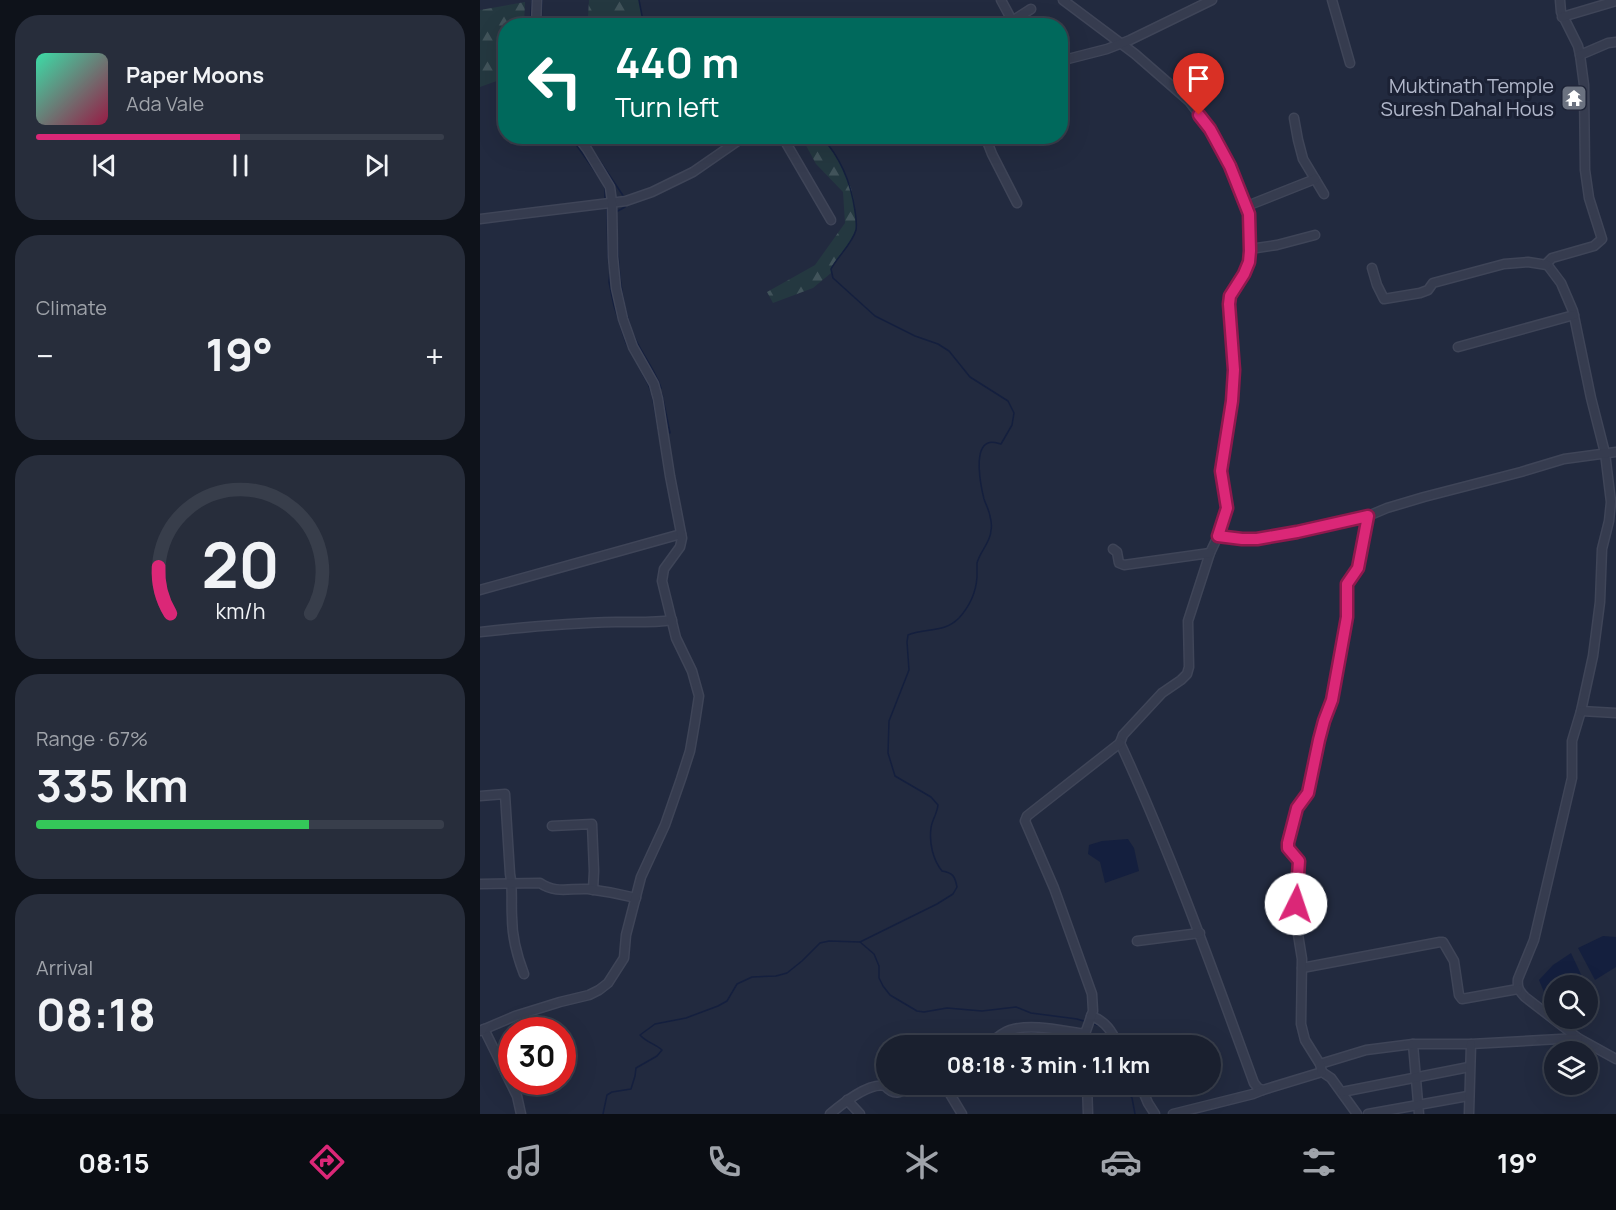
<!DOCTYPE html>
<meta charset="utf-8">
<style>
:root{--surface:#1a202f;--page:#272d3b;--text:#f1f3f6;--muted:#9fa3aa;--line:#383e4b;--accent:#db2777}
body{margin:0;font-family:Manrope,sans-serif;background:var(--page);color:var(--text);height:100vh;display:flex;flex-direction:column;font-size:22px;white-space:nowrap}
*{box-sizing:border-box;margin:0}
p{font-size:20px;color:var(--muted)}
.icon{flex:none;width:33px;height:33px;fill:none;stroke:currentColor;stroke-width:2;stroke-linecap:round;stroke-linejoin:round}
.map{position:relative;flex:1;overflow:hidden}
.sheet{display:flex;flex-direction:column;gap:15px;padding:15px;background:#0e121a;width:480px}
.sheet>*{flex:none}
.hud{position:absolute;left:18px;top:18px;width:570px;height:126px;border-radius:24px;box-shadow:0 6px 24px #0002,0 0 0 2px var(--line);background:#00695c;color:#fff;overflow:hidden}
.tools{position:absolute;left:1064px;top:975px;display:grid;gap:12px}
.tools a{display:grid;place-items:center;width:54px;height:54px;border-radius:50%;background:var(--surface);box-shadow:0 6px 24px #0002,0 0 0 2px var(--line);font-size:30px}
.speed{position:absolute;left:18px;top:1017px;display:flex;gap:12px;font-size:30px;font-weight:700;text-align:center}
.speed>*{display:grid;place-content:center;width:78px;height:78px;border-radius:50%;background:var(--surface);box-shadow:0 6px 24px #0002,0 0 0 2px var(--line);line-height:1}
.speed .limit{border:9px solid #d22;background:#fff;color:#111}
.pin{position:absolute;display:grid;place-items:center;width:51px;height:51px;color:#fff;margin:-62px -26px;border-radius:50% 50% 50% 0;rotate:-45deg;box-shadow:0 0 6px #0007}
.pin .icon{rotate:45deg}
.me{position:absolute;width:66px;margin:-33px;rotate:4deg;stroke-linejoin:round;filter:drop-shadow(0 0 4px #0008)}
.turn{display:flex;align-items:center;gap:21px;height:126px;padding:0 18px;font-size:27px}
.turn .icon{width:78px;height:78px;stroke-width:2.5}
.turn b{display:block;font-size:42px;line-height:51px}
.big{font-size:45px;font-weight:700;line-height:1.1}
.sheet .card{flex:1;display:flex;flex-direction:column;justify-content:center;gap:9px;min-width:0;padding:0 21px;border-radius:24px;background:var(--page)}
.sheet .dial{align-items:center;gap:0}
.dial svg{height:156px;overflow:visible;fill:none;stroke:var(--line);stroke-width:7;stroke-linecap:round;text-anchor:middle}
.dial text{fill:var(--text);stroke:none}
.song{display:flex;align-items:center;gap:18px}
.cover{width:72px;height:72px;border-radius:9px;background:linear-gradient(135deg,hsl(160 70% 55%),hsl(340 70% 35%))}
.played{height:6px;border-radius:3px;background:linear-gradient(90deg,var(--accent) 50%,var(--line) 50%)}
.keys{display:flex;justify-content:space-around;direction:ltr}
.heat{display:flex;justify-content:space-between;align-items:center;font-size:33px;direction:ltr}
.charge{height:9px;border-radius:4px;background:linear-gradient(90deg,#34c759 67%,var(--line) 0)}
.trip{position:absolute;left:396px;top:1035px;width:345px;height:60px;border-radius:30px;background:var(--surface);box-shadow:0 6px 24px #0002,0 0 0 2px var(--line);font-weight:700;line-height:60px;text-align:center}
.tabs{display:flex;height:96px;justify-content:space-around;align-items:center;background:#0a0d13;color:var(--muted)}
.tabs .icon{width:42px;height:42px}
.tabs .selected{color:var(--accent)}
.tabs b{font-size:27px;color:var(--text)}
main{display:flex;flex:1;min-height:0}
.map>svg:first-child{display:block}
.forest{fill:url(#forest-firs)}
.water{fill:#141f3e}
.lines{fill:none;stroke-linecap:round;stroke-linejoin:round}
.stream{stroke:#141f3e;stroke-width:1.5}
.minor-casing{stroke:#3f4558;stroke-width:11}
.minor{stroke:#363c4f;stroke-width:8}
.route-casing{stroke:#8e194d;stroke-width:15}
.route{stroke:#db2777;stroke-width:10}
.labels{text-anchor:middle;stroke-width:6;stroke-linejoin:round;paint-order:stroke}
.poi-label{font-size:20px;fill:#b1b7ca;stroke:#1b2134;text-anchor:end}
</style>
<main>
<section class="sheet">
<div class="card">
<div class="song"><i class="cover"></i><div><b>Paper Moons</b><p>Ada Vale</p></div></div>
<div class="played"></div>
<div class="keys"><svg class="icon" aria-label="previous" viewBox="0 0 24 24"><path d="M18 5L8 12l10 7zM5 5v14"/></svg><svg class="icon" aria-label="pause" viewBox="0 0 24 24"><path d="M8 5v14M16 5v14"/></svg><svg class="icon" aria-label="next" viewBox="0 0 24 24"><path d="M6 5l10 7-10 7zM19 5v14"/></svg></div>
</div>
<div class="card"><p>Climate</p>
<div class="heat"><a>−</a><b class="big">19°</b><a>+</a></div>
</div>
<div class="card dial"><svg viewBox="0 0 100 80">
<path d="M14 69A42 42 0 1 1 86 69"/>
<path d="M14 69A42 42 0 0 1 8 45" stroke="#db2777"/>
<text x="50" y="56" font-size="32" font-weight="700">20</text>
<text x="50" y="72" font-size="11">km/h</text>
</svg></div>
<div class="card"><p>Range · 67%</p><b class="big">335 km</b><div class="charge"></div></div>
<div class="card"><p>Arrival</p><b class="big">08:18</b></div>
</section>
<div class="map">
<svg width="1136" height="1114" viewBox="0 0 1136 1114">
<defs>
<pattern id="forest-firs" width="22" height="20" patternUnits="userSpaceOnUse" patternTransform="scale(1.5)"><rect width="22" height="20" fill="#243840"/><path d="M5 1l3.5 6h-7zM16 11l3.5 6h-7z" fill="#41535a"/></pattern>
</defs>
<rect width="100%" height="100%" fill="#222a3f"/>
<g class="forest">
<polygon points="109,0 159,0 164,25 116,25 108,17"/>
<polygon points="45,2 44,25 26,26 25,78 0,87 0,10"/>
<polygon points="332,136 341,137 359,160 371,188 374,199 376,229 371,240 352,266 351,273 333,288 293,303 287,292 335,265 365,223 363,192 336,164 322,138"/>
</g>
<g class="water">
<polygon points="648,839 654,848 659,871 625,883 620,862 608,854 609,845 622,841"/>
<polygon points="1123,936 1136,937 1136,967 1115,980 1098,948"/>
<polygon points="1091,953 1106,985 1074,986 1074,1000 1064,992 1059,980 1073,965"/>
</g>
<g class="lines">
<g class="stream">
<polyline points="159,0 164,26"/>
<polyline points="50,26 52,0"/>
<polyline points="61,26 62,0"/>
<polyline points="90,136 119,177"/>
<polyline points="103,136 144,197"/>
<polyline points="124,184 125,189 125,200"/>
<path d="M 145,205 L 145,207 L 136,212 C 138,252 138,293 152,331 C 159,351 175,368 181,388"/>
<polyline points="127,207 128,258 130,270 129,282 134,306 146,343 168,384 172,394 180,440"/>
<polyline points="182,394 190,433"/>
<polyline points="380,942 394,954 399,966 399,978 403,986 410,995 437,1011 444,1012 467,1008 502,1011 536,1007 551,1013 597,1019 607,1022"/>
<polyline points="611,1023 621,1026"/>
<polyline points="643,1084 652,1098 655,1114"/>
<path d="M 123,1114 L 127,1095 L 132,1092 L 151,1089 L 155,1076 L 156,1068 L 177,1056 L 182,1050 C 175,1044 166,1042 160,1035 L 175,1024 L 206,1018 L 238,1006 L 247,1001 L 257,984 L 272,977 L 296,976 L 307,973 L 322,961 L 340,943 L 349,941 L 380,942 L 457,904 L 473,894 L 477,887 C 475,876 473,873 462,871 C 453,860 449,843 451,828 C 452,820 457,814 458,805 L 451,797 L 415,776 L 408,753 L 409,721 L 429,670 L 427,642 L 428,635 C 447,627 463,634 479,618 C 489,607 496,592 497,577 C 497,572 497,567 497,563 C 500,551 511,542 511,530 C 512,526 511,520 510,516 C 509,510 506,505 504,499 C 501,487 493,449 508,443 C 512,441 517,443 521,444 L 532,425 L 534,413 L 528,401 L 490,377 L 469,351 L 458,344 L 435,336 L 395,316 L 353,278 L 351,269 C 358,256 372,244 376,230 C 377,224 376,217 375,211 C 371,182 361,158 341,136"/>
</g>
<g class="minor-casing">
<g id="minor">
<polyline points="521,0 535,26"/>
<path d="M 583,0 L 655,54 L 709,101 L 730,129 L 750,166 L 769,214 L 770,251 L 769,262 L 764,274 L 750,296 L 749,304 L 754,370 L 752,401 L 741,471 L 745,494 L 747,508 L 738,536 L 730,553 L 708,621 L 709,667 L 707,674 L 701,680 L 682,693 L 643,735 L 640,743 C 691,853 732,968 774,1083 L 778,1088 L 783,1090 L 842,1072 L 851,1078 L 877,1114"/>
<polyline points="852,0 870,63"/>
<path d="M 1080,0 L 1081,12 L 1098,46 L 1100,55 L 1104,85 L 1105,170 L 1109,198 L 1122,239 L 1114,246 L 1072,258 L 1067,263 L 1069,267 L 1081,283 L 1093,311 L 1111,398 L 1125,453 L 1131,502 L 1129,521 L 1122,549 L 1120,602 L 1113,656 L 1101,711 L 1092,741 L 1092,778 L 1054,940 L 1038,979 C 1037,987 1039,991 1045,997 L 1098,1038 L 1136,1059"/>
<polyline points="1082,17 1136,1"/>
<polyline points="532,21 551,9"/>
<polyline points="56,26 57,0"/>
<polyline points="1100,55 1128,43 1136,42"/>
<polyline points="580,61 627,49 650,40 732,0"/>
<polyline points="814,118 818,140 823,159 844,194"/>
<polyline points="302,136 351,220"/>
<polyline points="505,136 512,154 537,203"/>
<polyline points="767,206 835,179"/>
<polyline points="0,219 146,201 172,192 213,172 265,136"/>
<polyline points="770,249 797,245 835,235"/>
<polyline points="892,268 897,285 904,299 940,293 948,290 953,283 1024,264 1048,262 1067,265"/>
<polyline points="978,347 1094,315"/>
<polyline points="738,536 762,539 777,539 817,532 888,516 907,508 944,497 1041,472 1084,459 1136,452"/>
<polyline points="633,549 637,552 639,563 644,565 730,553"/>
<polyline points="0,590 201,534"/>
<path d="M 0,632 C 45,627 90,623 136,622 C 155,622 173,623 192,620"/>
<polyline points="1101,711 1136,713"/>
<path d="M 0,796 L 25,794 L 30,874 C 33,888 31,902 32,917 C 32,937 37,956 44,974"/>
<polyline points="72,826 112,824 114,871 113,890"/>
<path d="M 0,884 L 60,883 C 76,894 90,888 108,889 C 124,891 140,894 156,898"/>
<polyline points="657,941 720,933"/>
<polyline points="822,968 960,942 963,942 974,961 979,995 982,999 1038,989"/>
<path d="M 611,1016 C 626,1021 632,1032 639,1046"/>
<polyline points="4,1029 37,1096 41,1114"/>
<polyline points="0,1031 35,1016 80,1002 109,995 119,990 128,983 144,958 146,935 161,877 185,825 201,779 210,751 215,722 219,696 212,671 196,638 182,581 184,569 200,547 202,538 190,476 178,399 174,384 153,347 143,319 136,288 133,257 132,202 130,187 107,149 97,136"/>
<polyline points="605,1034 606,1046"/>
<polyline points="933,1044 939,1114"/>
<path d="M 507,1046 C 514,1040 521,1033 530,1030 C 553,1023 582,1031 605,1034 L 613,1011 L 612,994 L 574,888 L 545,821 L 547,816 L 640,743"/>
<polyline points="840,1064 886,1050 933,1044 991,1044 1098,1038"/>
<polyline points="842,1072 840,1064 825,1040 821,1024 822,959 816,922 817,885 819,865 817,858 808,847 808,843 817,808 828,793 844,721 852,700 866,617 867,584 878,568 888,516"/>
<polyline points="464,1084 482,1114"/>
<polyline points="607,1084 608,1114"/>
<polyline points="660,1084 668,1103 675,1114"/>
<polyline points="862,1092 989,1067"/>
<polyline points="367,1100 380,1114"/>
<path d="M 350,1114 C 362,1104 389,1082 405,1086 C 416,1098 422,1091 434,1084"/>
<polyline points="693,1114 773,1094 783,1090"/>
<polyline points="888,1114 988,1096"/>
<polyline points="989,1114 991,1044"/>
</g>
</g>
<use href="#minor" class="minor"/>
</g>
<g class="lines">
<g class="route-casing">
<polyline id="route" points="719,115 730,129 750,166 769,214 770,251 769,262 764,274 750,296 749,304 754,370 752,401 741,471 747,508 738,536 762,539 777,539 817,532 888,516 878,568 867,584 867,617 852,700 844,721 839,740 828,793 817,808 808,843 808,848 819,861 816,904"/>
</g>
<use href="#route" class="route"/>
</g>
<defs>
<g id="temple-square" transform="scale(1.35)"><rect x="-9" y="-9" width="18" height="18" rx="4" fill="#6b7280" stroke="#1b2134"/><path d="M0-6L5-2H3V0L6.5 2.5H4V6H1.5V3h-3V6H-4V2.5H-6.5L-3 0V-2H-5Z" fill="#fff"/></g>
</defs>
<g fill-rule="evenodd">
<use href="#temple-square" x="1094" y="98"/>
</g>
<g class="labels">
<g class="poi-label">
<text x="1074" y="93">Muktinath Temple<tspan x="1074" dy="23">Suresh Dahal Hous</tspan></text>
</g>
</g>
</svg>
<div class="tools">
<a><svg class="icon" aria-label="search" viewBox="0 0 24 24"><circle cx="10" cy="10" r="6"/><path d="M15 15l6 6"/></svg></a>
<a><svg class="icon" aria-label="layers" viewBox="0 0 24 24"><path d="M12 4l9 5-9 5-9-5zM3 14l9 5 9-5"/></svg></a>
</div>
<div class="speed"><div class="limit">30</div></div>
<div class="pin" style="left:719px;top:115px;background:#d93025"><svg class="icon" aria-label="arrive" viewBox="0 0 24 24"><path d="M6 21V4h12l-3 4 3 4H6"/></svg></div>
<svg class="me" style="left:816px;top:904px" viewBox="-20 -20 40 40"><circle r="19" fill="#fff"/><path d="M0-13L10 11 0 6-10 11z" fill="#db2777"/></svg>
<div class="trip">08:18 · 3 min · 1.1 km</div>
<div class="hud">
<div class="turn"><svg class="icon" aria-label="left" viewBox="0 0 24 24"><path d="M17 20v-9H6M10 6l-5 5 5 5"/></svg><div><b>440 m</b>Turn left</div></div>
</div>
</div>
</main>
<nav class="tabs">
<b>08:15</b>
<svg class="icon selected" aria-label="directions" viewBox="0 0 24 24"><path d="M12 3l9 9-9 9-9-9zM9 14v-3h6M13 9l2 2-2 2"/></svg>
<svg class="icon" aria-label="music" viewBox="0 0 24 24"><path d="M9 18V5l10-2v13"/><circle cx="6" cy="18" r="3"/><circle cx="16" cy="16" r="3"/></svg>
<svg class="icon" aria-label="phone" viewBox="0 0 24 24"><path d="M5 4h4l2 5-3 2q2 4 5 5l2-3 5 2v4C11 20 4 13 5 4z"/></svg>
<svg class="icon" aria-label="climate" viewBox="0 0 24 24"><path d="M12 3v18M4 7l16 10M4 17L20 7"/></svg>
<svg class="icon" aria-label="car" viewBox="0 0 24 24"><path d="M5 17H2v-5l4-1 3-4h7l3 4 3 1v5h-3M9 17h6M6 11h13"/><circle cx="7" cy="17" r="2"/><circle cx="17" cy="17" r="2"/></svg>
<svg class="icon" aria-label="filters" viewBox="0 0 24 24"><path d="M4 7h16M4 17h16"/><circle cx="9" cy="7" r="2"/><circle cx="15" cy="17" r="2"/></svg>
<b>19°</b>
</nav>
